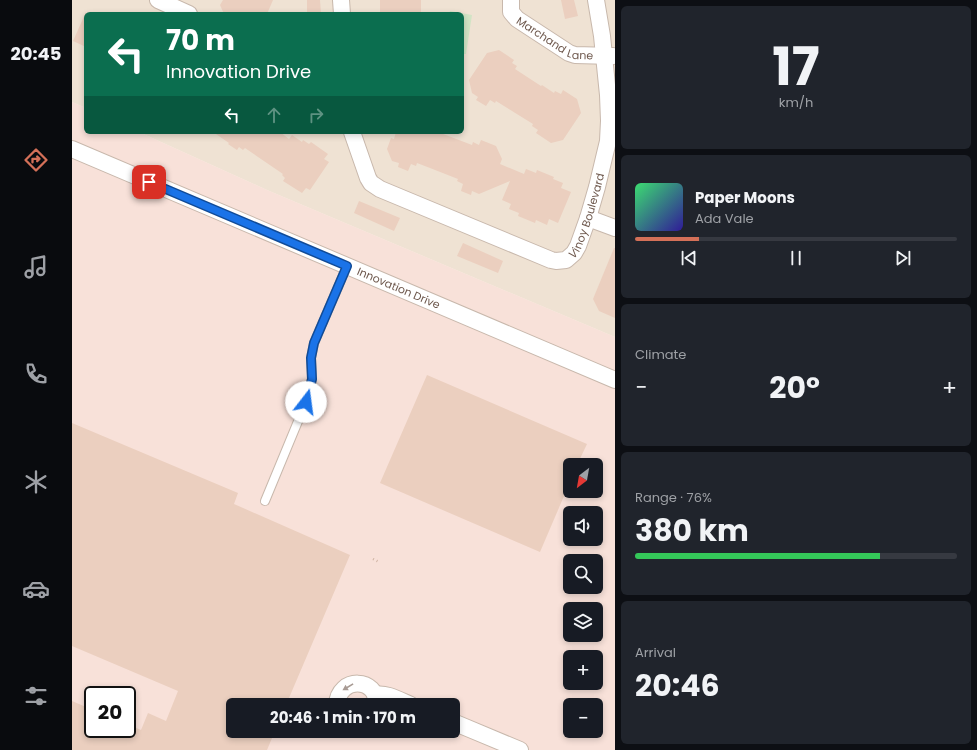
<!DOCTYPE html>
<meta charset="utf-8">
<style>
:root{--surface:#171b24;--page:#20242c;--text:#f1f3f6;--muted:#9ea1a6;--line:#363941;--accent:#d47058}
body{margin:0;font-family:Poppins,sans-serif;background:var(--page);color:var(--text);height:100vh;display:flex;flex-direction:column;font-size:15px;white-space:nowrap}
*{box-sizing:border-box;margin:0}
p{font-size:13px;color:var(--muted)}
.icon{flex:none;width:22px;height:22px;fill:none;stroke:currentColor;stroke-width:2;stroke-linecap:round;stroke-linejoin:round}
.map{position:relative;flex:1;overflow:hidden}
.sheet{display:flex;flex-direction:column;gap:6px;padding:6px;background:#0d0f14;width:362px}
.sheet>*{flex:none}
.banner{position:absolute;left:12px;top:12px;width:380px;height:122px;border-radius:6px;box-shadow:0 2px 6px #0003;background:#0b6e4f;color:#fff;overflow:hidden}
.needle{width:26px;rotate:211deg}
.tools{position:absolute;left:491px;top:458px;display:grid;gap:8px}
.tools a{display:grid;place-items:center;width:40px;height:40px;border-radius:6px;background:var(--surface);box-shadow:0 2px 6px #0003;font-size:20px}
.speed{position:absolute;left:12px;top:686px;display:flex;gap:8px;font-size:20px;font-weight:700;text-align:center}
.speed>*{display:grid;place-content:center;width:52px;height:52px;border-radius:50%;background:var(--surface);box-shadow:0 2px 6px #0003;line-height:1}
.speed .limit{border:2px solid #111;border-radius:6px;background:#fff;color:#111}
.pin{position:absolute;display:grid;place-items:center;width:34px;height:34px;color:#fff;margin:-17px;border-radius:8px;box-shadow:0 2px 6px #0006}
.me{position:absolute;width:44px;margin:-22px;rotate:15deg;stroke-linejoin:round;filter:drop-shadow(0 0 3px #0008)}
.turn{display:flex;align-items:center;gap:14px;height:84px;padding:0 16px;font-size:18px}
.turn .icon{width:52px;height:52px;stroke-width:2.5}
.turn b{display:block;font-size:28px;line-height:34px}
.lanes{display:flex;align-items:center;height:38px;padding:0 16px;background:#0003;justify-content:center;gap:20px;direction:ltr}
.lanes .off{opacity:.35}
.big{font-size:30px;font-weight:700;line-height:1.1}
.sheet .tile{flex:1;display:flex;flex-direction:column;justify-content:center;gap:6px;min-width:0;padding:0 14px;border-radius:6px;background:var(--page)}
.sheet .dial{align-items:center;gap:0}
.dial b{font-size:52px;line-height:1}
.song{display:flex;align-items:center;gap:12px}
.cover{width:48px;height:48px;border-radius:6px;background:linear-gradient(135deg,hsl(140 70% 55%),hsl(250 70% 35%))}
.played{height:4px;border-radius:2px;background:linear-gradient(90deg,var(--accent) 20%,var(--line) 20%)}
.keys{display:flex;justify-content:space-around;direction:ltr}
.heat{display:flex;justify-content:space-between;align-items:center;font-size:22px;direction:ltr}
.charge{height:6px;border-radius:3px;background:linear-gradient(90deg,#34c759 76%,var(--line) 0)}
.trip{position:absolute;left:154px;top:698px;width:234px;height:40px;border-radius:6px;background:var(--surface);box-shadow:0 2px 6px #0003;font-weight:700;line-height:40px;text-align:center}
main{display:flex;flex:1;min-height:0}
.menu{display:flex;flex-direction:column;width:72px;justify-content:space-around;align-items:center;background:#090b0e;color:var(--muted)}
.menu .icon{width:28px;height:28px}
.menu .selected{color:var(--accent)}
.menu b{font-size:18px;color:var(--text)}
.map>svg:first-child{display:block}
.residential{fill:#efe2d3}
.commercial{fill:#f8e1d9;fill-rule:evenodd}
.green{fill:#d2e4c5}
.building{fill:#ebcfbf}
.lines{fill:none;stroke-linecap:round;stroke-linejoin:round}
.lane-casing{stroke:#c8b8ac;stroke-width:10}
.street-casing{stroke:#c8b8ac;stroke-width:18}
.path{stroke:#cfb3a3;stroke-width:2.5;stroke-dasharray:1 3;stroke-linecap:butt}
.lane{stroke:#fff;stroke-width:8}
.street{stroke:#fff;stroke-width:16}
.oneway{fill:#a89b94}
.route-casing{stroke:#114b97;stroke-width:10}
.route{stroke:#1a73e8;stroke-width:7}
.labels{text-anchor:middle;stroke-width:3;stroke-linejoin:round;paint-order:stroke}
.street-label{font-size:11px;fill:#6e584d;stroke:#fcf4ea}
</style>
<main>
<nav class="menu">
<b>20:45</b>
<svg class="icon selected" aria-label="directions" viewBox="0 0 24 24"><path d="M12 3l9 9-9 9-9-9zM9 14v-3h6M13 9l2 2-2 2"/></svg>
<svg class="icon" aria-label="music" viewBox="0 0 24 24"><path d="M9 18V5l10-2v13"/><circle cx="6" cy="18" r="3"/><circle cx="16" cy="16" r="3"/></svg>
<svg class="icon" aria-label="phone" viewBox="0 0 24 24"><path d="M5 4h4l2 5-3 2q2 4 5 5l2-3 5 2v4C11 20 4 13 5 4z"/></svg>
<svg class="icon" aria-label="climate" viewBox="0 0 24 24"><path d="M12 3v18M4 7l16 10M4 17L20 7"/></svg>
<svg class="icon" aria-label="car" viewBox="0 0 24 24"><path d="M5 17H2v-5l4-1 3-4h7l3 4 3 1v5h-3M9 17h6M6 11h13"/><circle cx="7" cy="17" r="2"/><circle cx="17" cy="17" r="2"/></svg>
<svg class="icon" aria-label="filters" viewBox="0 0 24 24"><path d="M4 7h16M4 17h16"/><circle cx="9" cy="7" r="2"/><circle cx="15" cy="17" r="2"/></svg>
</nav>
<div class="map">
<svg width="543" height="750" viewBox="0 0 543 750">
<rect width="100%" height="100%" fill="#f9f0e4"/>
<polygon class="residential" points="0,0 543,0 543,337 195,190 67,132 390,132 390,14 14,14 14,108 0,102"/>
<path class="commercial" d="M 0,102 L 14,108 L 14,132 L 67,132 L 195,190 L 543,337 L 543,750 L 0,750 ZM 498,465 L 524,465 L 524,491 L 498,491 ZM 498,513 L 524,513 L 524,539 L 498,539 ZM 498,561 L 524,561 L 524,587 L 498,587 ZM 498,609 L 524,609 L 524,635 L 498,635 ZM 498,657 L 524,657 L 524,683 L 498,683 ZM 21,695 L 55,695 L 55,729 L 21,729 ZM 161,705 L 381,705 L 381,731 L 161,731 ZM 498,705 L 524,705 L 524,731 L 498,731 Z"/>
<polygon class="green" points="378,11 400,15 394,54 390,54 390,14 377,14"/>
<g class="building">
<polygon points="151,0 201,0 195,14 152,14 148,5"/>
<polygon points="235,0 248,0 249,14 235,14"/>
<rect x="308" y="0" width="41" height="14"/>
<polygon points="489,0 502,0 506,16 493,19"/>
<polygon points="14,12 14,47 1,41"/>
<polygon points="427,50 442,60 440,63 445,66 443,69 469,86 470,85 482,93 483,91 489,94 491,90 505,99 509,113 491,140 479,143 464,133 466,130 460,126 461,124 424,101 423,103 418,100 414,106 404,100 406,97 400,93 397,80 415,53"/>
<polygon points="141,132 208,132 217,139 220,135 230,142 231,140 237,144 239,142 256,154 252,159 257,162 238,190 234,188 230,193 211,181 213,178 210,175 211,174 173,148 171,150 167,147 165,150 156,144 157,143"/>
<polygon points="324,132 366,132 400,145 401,142 407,145 409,140 424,146 430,159 428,164 452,174 454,169 464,173 465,170 482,177 481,179 491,183 489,188 499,192 486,223 477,219 475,225 464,220 463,223 446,216 447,213 437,209 439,204 430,200 438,181 407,194 400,191 399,195 389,191 391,184 385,181 386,179 358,168 345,163 344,166 339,164 336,171 326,167 327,163 320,161 315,149 319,138 322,139"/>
<polygon points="287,201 328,218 322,231 282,213"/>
<polygon points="391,243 431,261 426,273 385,256"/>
<polygon points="542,248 543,248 543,318 527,311 521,299"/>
<polygon points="355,375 515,444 505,465 498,465 498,482 468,552 308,483"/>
<polygon points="0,423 166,493 162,504 278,555 214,705 161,705 161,731 203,731 195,750 0,750 0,701 21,710 21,729 55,729 55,724 69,730 76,713 94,721 106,691 0,646"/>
</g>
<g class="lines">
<g class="lane-casing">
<polyline id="lane" points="193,501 234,402 240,379 239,358 242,343 275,266"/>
</g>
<g class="street-casing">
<g id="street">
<polyline points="86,0 117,14"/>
<polyline points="269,0 270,14"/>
<path id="s1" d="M 439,0 L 439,12 L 445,19 L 497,53 L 503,55 L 541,56"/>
<path id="s2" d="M 280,132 L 296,178 L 299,183 L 308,189 L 479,260 L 484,261 L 494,260 L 502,253 L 506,246 L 516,218 L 525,187 L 536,141 L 537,121 L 536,95 L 530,36 L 524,0"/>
<path id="s3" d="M 0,149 L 543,380"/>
<polyline points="516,218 543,228"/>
<path d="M 303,695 C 314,692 329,701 339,705"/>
<path d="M 265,705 C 266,676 306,677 305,705"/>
<polyline points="381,722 448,750"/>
</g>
</g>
<polyline class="path" points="301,559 307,562"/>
<use href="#lane" class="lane"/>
<use href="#street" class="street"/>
</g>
<defs><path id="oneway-solid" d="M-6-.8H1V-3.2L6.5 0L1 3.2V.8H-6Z"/></defs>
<use class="oneway" href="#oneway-solid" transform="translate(276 687) rotate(149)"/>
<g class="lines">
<g class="route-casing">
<polyline id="route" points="77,182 275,266 242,343 239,358 240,379 234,402"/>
</g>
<use href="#route" class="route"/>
</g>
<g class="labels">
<g class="street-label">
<text dy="4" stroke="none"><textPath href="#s1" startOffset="65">Marchand Lane</textPath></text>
<text dy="4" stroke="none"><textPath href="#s2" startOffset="316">Vinoy Boulevard</textPath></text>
<text dy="4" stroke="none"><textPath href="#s3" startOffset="355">Innovation Drive</textPath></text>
</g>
</g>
</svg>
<div class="tools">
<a><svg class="needle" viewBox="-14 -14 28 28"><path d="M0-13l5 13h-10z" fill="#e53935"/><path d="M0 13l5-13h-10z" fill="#9ea1a6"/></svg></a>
<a><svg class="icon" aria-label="sound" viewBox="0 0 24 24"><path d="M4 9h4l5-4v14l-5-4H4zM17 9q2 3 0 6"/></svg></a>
<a><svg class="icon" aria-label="search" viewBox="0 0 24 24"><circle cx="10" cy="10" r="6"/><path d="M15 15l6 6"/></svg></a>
<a><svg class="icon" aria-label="layers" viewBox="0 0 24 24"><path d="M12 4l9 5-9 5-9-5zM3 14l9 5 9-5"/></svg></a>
<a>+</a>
<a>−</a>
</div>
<div class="speed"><div class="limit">20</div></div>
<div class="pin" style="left:77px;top:182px;background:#d93025"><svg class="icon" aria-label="arrive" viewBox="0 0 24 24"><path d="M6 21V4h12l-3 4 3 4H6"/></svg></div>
<svg class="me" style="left:234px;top:402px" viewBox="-20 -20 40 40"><circle r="19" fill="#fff"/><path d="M0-13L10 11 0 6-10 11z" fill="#1a73e8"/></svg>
<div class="trip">20:46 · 1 min · 170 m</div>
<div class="banner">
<div class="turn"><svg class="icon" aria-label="left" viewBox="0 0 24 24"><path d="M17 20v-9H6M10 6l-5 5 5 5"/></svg><div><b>70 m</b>Innovation Drive</div></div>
<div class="lanes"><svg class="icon" aria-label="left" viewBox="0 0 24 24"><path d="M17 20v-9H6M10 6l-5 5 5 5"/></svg><svg class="icon off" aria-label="ahead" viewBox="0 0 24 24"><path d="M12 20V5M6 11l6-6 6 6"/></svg><svg class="icon off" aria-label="right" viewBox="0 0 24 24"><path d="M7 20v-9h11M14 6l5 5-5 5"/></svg></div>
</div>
</div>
<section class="sheet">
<div class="tile dial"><b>17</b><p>km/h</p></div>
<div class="tile">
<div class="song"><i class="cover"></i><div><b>Paper Moons</b><p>Ada Vale</p></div></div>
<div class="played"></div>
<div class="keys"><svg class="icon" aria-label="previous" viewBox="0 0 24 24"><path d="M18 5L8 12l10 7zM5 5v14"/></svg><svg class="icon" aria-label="pause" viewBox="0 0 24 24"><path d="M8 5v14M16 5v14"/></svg><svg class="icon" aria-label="next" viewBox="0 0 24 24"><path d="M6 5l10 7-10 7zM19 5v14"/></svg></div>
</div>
<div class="tile"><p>Climate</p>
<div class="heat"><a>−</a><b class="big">20°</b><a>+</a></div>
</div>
<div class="tile"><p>Range · 76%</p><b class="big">380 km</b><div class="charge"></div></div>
<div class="tile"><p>Arrival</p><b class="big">20:46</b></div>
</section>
</main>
